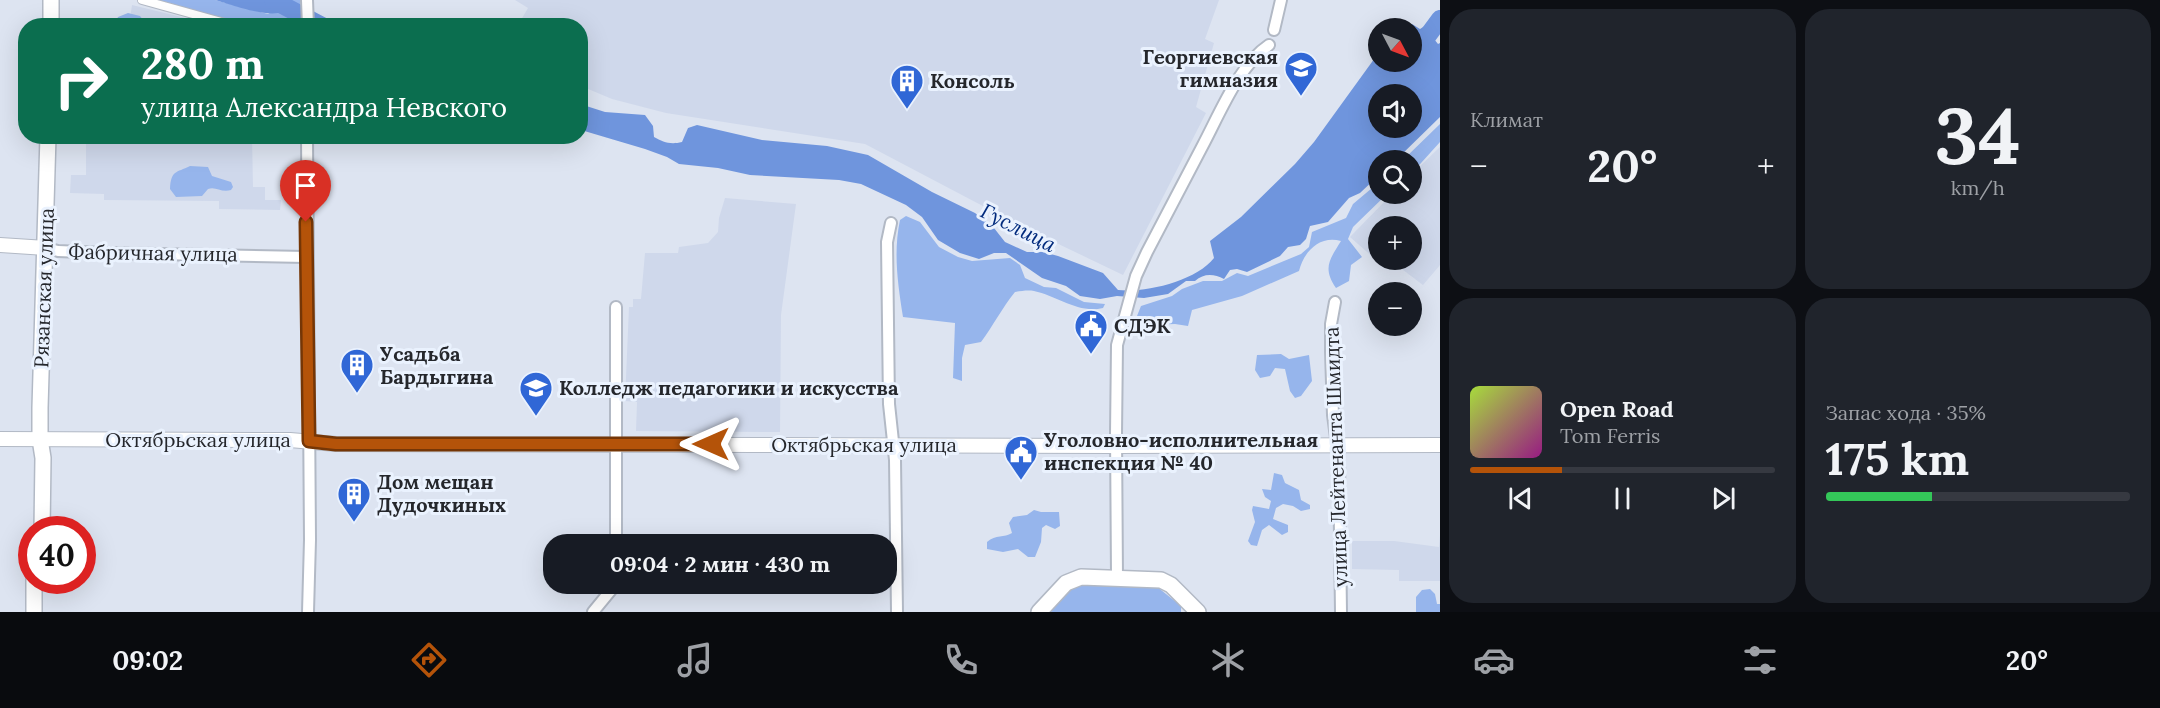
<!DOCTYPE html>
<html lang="ru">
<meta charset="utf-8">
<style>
:root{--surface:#171b24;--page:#20242c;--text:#f1f3f6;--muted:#9ea1a6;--line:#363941;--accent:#b45309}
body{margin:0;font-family:Lora,serif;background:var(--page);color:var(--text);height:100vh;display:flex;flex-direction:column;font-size:22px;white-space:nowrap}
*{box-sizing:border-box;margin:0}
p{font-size:20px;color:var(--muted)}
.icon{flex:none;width:33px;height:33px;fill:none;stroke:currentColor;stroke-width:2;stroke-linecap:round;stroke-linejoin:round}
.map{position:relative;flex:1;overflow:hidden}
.panel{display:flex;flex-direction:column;gap:9px;padding:9px;background:#0d0f14;width:720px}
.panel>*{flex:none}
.banner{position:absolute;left:18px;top:18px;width:570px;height:126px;border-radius:24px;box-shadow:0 6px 24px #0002;background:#0b6e4f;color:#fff;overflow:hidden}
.needle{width:39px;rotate:131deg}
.fabs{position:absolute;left:1368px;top:18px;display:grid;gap:12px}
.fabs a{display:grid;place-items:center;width:54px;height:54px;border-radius:50%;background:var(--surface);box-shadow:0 6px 24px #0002;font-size:30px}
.speed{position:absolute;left:18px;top:516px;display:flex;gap:12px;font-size:30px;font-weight:700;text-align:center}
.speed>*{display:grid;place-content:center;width:78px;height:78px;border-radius:50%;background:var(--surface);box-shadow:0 6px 24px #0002;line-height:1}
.speed .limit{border:9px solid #d22;background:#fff;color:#111}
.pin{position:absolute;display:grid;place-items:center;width:51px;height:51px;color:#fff;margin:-62px -26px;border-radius:50% 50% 50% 0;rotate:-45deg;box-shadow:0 0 6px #0007}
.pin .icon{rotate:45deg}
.me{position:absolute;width:66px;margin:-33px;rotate:270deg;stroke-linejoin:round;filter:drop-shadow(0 0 4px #0008)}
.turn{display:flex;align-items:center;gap:21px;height:126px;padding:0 24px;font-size:27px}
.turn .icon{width:78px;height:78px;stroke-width:2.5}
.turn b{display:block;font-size:42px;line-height:51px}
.big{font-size:45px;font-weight:800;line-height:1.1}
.panel .card{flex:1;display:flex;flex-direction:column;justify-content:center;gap:9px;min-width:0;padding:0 21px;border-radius:24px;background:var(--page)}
.panel .dial{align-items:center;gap:0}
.dial b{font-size:78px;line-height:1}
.song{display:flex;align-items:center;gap:18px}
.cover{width:72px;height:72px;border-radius:9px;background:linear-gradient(135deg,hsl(80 70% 55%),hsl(310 70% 35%))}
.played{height:6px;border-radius:3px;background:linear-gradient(90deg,var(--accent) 30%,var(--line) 30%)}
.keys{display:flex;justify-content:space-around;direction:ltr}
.heat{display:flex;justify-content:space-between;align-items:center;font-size:33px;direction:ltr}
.charge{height:9px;border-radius:4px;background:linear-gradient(90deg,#34c759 35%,var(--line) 0)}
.panel .tiles{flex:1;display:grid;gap:9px;grid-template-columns:repeat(2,1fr)}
.trip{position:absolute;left:543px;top:534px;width:354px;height:60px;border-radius:24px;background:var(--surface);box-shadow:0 6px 24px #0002;font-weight:800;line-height:60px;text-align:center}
.menu{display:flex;height:96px;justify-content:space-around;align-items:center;background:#090b0e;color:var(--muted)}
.menu .icon{width:42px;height:42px}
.menu .current{color:var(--accent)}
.menu b{font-size:27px;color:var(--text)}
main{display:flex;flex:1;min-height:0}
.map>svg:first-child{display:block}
.built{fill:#cfd8eb}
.green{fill:#96b5ec}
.water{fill:#6f95dd;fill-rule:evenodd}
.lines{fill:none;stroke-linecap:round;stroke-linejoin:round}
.river{stroke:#6f95dd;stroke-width:18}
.pedestrian-casing{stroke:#b2b9c5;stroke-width:10}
.minor-casing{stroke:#b2b9c5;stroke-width:14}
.tertiary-casing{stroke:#b2b9c5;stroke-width:16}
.secondary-casing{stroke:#b2b9c5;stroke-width:18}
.pedestrian{stroke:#fff;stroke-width:8}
.minor{stroke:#fff;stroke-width:10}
.tertiary{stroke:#fff;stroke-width:14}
.secondary{stroke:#fff;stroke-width:15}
.route-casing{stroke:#753606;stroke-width:15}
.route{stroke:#b45309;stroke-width:10}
.labels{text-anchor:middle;stroke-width:6;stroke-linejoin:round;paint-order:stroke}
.poi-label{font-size:20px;font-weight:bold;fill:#25272c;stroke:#eaf2fe;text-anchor:start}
.street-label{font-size:20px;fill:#25272c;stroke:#eaf2fe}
.water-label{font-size:21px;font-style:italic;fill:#022b7d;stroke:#eaf2fe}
</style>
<main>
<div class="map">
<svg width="1440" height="612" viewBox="0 0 1440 612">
<rect width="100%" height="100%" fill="#dde4f1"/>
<g class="built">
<polygon points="515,0 1219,0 1205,39 1214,43 1196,107 1206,113 1123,275 1021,226 865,144 666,113 612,99 581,86 580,26 518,25 528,8"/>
<polygon points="132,5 214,25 129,26"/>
<polygon points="86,137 252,137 253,187 265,187 265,200 281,200 280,210 219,209 219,201 104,200 104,194 70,193 71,175 86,175"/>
<polygon points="1440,147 1440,265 1423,285 1390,260 1412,260 1412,226 1378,226 1378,253 1374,258 1350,237 1392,194 1412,194 1412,174"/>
<polygon points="725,198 796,204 781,315 780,432 636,431 637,402 625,401 629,307 633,307 633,299 641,299 645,253 678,253 679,247 708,243 718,232 719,218"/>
<polygon points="1440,535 1440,581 1399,581 1399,570 1352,569 1352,541 1394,541 1439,547"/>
</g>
<g class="green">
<polygon points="151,0 215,0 268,14 287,3 285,0 301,0 298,26 248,25"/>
<polygon points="128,13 140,16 147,25 114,25 118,17"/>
<polygon points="1440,124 1440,142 1412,173 1412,160 1403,160"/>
<path d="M 190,166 L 208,167 L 212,176 L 231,182 L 233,187 L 231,190 C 221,193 216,186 208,189 L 202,196 L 176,197 L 170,189 C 171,170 176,173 190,166 Z"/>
<path d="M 1378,183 L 1378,194 L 1387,194 L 1353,227 L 1348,239 L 1362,257 L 1351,265 L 1349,281 L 1336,288 C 1322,268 1330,259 1341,241 C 1320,235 1304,251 1299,271 L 1242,296 L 1192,310 L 1188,326 L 1175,324 L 1145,325 L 1137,316 L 1141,306 L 1172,296 L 1182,289 L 1203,281 L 1222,281 L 1237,273 L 1248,276 L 1301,254 L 1309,247 L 1312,232 L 1346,218 L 1353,204 Z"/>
<path d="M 906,216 L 920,222 L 939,247 L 958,257 L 972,261 L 1010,258 L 1020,265 L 1025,278 L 1044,287 L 1056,288 L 1084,302 L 1105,304 L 1103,308 C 1078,314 1058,296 1034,291 C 1028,290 1021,291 1015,292 C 1002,308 993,326 981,342 L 965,345 L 962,358 L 962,381 L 953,378 L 955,323 L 903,317 C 898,285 893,253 900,220 Z"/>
<polygon points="1281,354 1289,359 1309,355 1312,381 1301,396 1295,398 1290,391 1285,369 1275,368 1270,376 1260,378 1255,370 1257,355"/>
<polygon points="1274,473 1282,475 1285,483 1299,490 1301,500 1310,505 1310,509 1301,511 1293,506 1283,504 1276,508 1273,519 1288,525 1288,532 1282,535 1269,525 1262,530 1257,546 1251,545 1248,541 1255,522 1252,510 1253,506 1269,509 1271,501 1265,497 1262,489 1271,490"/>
<path d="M 1034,510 L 1041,512 L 1059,512 L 1060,526 L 1055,529 L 1046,525 L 1042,528 L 1041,542 L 1035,557 L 1028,557 L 1018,549 L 1003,552 L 987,549 L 987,542 C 996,534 1004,538 1012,533 L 1009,523 L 1013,517 L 1027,515 Z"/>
<polygon points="1082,584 1156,586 1181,606 1181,612 1045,612 1065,591"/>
<polygon points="1430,589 1435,594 1437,604 1440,604 1440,612 1416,612 1416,597 1422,590"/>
</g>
<g class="water">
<path d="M 215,0 L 285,0 C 294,29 228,3 215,0 Z"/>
<path d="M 1412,24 L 1420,29 L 1428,24 L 1438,33 L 1434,39 L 1438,44 L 1440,43 L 1440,117 L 1397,159 L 1390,155 L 1384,160 L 1378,160 L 1378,176 L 1360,193 L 1349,198 L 1328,222 L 1310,226 L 1306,239 L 1300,245 L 1288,247 L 1280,256 L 1247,272 L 1237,269 L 1230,270 L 1224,279 C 1214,274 1204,273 1195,281 L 1186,281 L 1168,294 L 1144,298 L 1117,296 L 1100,299 L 1080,296 L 1066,286 L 1042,278 L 1006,253 L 994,253 L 979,259 L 960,253 L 938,240 L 922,217 L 906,205 L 861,184 L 839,180 L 750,175 L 718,168 L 679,164 L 667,157 L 645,149 L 581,130 L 580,104 L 605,112 L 645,115 L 653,126 L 654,137 C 663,142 670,145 682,142 L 688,128 L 697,125 L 762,140 L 827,146 L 868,155 L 932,192 L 975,213 L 994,228 L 1005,242 L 1027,252 L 1043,252 L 1058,256 L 1103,273 L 1118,290 C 1146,293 1196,281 1214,258 L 1210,241 L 1241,217 L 1295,164 L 1314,142 L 1377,55 L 1378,53 L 1378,62 L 1412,62 L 1412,28 L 1407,28 ZM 1378,94 L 1412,94 L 1412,128 L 1378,128 Z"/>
</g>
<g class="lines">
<g class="river">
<polyline points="273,0 322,26"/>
<polyline points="1412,57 1440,19"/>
</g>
<g class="pedestrian-casing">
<polyline id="pedestrian" points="142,0 236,26"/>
</g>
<g class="minor-casing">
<g id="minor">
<polyline points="307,0 308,26"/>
<polyline points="1274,30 1281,0"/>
<polyline points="307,136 310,540 308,612"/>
<polyline points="891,223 887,242 889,404 895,460 897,612"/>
<polyline points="46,248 58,251 105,253 306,257"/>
<polyline points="1335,302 1331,324 1331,351 1333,415 1339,460 1341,612"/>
<polyline points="616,544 616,307"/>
<path d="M 1117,577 L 1116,434 L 1117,345 L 1136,276 L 1147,252 C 1166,216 1185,180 1203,145 C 1220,113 1239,65 1269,45"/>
<polyline points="593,612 616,584"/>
</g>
</g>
<g class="tertiary-casing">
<g id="tertiary">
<polyline points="0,245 46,248"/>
<polyline points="0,439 290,440 336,444 1116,446 1440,445"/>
</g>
</g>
<g class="secondary-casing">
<g id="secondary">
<polyline points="51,26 51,0"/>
<polyline points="42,530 43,458 40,439 40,408 48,136"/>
<polyline points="34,612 34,580"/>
<polyline points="1039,612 1066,583 1081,577 1161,580 1171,585 1198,612"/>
</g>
</g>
<use href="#pedestrian" class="pedestrian"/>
<use href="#minor" class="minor"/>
<use href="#tertiary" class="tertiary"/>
<use href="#secondary" class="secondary"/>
</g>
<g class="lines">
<g class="route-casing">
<polyline id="route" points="306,222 309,441 336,444 711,444"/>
</g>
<use href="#route" class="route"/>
</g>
<defs>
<g id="school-pin" transform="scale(1.725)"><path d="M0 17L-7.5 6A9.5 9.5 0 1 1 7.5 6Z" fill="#3067d6" stroke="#eaf2fe"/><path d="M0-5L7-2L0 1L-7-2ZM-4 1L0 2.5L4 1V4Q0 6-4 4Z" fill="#fff"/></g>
<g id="building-pin" transform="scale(1.725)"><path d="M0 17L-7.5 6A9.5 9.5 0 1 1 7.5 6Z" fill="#3067d6" stroke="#eaf2fe"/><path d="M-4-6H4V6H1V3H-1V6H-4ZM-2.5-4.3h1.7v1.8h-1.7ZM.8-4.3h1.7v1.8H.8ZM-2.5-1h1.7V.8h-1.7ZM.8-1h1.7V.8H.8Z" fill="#fff"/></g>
<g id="civic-pin" transform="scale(1.725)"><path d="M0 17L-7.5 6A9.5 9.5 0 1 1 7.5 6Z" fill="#3067d6" stroke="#eaf2fe"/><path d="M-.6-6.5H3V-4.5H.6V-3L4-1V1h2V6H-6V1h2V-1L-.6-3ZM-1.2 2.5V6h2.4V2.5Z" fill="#fff"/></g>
<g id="university-pin" transform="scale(1.725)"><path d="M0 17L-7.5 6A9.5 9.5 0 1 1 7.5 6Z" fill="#3067d6" stroke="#eaf2fe"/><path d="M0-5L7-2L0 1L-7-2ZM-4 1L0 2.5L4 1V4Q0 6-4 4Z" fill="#fff"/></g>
</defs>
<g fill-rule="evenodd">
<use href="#school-pin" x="1301" y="68"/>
<use href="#building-pin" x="907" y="81"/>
<use href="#civic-pin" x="1091" y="326"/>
<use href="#building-pin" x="357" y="365"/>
<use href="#university-pin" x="536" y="388"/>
<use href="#civic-pin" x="1021" y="452"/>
<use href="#building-pin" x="354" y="494"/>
</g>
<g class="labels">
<g class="poi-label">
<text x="1278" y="64" text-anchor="end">Георгиевская<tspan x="1278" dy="23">гимназия</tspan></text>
<text x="930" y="88">Консоль</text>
<text x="1114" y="333">СДЭК</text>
<text x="380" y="361">Усадьба<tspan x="380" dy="23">Бардыгина</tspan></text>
<text x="559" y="395">Колледж педагогики и искусства</text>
<text x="1044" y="447">Уголовно-исполнительная<tspan x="1044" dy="23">инспекция № 40</tspan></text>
<text x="377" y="489">Дом мещан<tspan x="377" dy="23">Дудочкиных</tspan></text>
</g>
<g class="street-label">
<text transform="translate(153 253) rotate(1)" y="7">Фабричная улица</text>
<text transform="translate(44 288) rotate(-88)" y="7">Рязанская улица</text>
<text x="198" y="447">Октябрьская улица</text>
<text x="864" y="452">Октябрьская улица</text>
<text transform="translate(1336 457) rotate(-92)" y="7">улица Лейтенанта Шмидта</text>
</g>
<g class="water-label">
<text transform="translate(1018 228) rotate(27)" y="7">Гуслица</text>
</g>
</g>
</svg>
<div class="fabs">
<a><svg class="needle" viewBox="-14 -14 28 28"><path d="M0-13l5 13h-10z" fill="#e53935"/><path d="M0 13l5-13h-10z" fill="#9ea1a6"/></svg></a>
<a><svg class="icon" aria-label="sound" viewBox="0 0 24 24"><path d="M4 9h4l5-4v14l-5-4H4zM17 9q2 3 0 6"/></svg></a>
<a><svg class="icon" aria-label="search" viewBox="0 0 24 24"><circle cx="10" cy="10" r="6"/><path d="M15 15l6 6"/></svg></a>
<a>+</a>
<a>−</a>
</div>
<div class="speed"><div class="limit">40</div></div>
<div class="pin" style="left:306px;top:222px;background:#d93025"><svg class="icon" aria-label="arrive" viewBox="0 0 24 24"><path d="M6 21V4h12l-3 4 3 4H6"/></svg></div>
<svg class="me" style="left:711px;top:444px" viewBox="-20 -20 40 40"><path d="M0-17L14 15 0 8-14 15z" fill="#b45309" stroke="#fff" stroke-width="4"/></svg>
<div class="trip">09:04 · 2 мин · 430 m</div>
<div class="banner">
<div class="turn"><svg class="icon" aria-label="right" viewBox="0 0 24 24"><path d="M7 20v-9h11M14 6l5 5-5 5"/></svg><div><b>280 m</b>улица Александра Невского</div></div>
</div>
</div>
<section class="panel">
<div class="tiles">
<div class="card"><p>Климат</p>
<div class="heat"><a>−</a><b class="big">20°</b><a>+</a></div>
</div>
<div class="card dial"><b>34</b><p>km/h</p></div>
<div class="card">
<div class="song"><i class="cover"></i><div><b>Open Road</b><p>Tom Ferris</p></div></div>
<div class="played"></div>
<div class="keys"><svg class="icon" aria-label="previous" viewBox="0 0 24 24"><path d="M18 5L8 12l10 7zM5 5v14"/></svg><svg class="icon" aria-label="pause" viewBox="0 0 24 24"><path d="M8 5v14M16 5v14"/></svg><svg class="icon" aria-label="next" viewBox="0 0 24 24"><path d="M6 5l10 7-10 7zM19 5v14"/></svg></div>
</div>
<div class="card"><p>Запас хода · 35%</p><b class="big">175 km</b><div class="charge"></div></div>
</div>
</section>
</main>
<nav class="menu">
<b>09:02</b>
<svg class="icon current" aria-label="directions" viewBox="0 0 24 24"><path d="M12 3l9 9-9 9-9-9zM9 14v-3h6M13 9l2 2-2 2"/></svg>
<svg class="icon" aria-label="music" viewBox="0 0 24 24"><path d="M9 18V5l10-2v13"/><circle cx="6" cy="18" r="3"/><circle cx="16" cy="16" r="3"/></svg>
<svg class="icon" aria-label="phone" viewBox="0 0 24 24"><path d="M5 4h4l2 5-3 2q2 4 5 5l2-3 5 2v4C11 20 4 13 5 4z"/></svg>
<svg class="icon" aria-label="climate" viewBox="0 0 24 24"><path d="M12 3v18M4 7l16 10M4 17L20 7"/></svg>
<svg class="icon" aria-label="car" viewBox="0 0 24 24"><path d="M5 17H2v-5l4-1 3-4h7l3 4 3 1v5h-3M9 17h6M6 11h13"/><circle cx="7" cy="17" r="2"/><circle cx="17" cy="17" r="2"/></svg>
<svg class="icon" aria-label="filters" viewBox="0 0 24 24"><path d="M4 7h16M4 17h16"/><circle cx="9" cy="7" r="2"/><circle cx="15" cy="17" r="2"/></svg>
<b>20°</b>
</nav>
